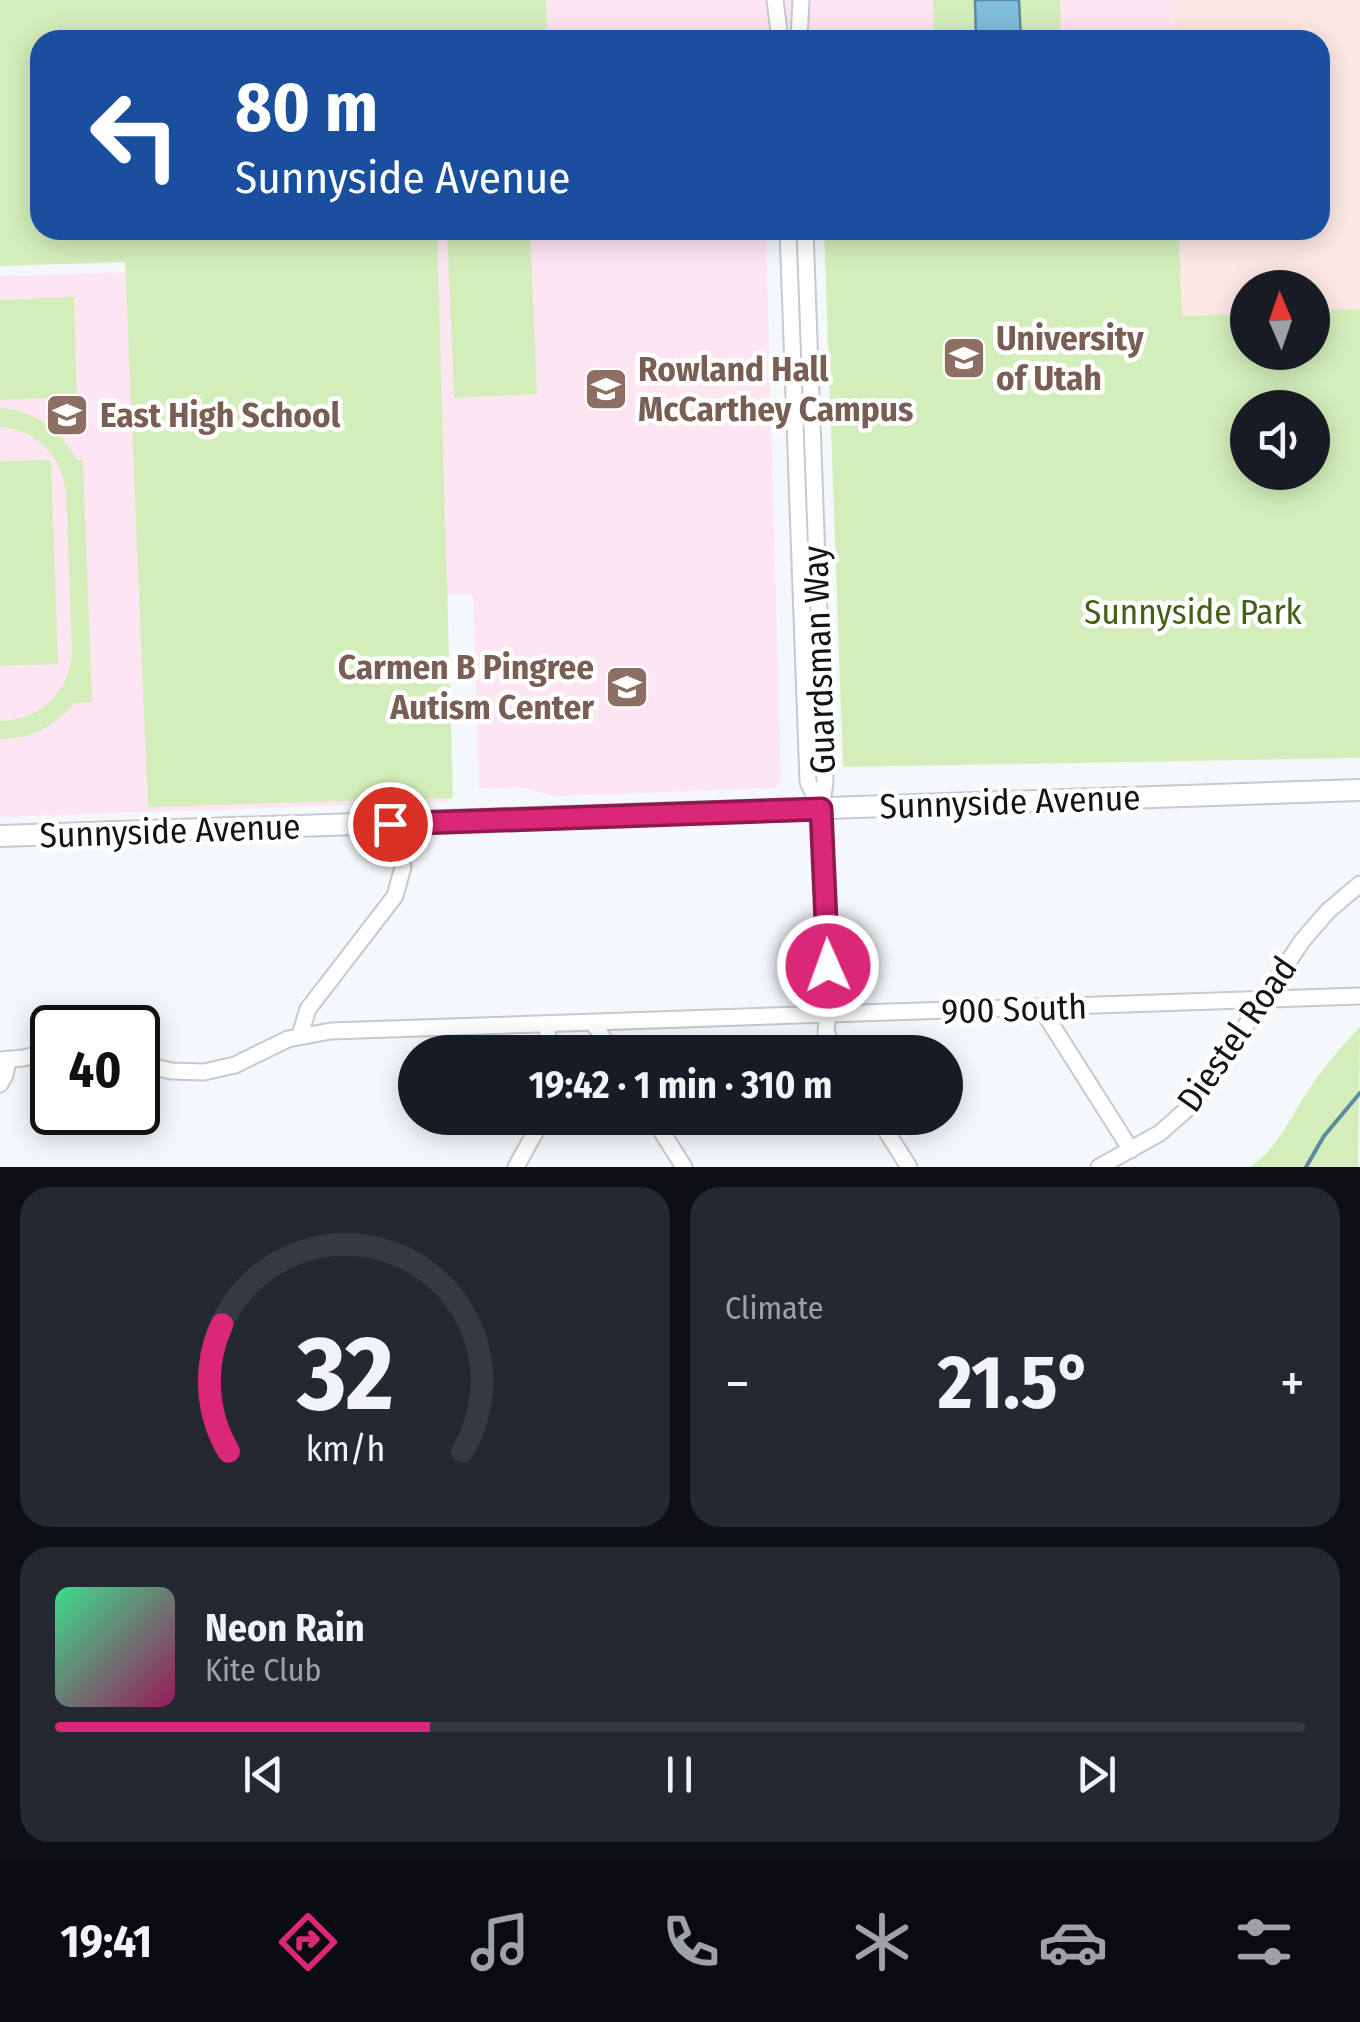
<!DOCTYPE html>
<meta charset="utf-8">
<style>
:root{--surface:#171b24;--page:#242831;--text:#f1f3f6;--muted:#9ea1a6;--line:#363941;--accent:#db2777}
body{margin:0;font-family:"Fira Sans Condensed",sans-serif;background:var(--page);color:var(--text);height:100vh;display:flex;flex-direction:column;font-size:38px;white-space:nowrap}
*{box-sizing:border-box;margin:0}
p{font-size:32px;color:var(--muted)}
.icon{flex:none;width:55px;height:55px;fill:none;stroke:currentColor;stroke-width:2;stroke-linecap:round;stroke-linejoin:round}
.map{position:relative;height:1167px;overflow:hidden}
.drawer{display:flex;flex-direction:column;gap:20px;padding:20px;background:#0d0f14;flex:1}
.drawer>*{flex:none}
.guide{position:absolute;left:30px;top:30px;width:1300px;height:210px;border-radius:30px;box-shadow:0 5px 25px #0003;background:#1a4fa0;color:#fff;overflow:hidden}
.needle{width:65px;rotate:358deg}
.tools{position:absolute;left:1230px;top:270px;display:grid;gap:20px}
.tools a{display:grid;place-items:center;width:100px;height:100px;border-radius:50%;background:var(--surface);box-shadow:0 5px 25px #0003;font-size:50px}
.speed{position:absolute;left:30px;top:1005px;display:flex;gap:20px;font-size:50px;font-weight:700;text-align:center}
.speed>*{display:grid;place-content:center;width:130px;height:130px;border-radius:50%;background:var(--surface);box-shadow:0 5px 25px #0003;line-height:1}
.speed .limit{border:5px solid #111;border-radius:15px;background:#fff;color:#111}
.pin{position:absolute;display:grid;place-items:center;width:85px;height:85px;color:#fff;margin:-42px;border:5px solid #fff;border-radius:50%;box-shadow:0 2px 10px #0007}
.me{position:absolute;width:110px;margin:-55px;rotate:358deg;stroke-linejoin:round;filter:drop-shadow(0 0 8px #0008)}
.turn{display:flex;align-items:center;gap:35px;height:210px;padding:0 40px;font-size:45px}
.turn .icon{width:130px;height:130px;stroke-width:2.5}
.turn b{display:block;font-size:70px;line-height:85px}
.big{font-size:75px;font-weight:700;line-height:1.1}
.drawer .card{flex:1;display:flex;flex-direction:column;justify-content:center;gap:15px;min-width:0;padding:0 35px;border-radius:30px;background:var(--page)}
.drawer .dial{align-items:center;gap:0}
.dial svg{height:260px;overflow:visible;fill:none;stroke:var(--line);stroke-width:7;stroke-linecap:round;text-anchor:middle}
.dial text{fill:var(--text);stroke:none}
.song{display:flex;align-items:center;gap:30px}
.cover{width:120px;height:120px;border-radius:15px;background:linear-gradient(135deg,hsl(150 70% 55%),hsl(330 70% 35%))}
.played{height:10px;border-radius:5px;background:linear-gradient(90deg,var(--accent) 30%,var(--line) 30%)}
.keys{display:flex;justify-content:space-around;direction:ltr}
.heat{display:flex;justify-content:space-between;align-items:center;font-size:55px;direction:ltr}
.drawer .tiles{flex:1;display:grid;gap:20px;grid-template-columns:1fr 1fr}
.card:last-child{grid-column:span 2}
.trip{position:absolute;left:398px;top:1035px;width:565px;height:100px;border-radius:50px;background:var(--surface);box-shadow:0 5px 25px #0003;font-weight:700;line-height:100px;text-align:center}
.tabs{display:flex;height:160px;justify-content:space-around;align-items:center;background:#090b0e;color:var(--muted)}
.tabs .icon{width:70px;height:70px}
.tabs .on{color:var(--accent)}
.tabs b{font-size:45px;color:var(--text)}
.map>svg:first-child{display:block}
.education{fill:#fde6f2}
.medical{fill:#fde8e5}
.green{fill:#d4eebb;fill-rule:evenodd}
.water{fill:#7fbedc;stroke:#5f8ba1;stroke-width:2.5}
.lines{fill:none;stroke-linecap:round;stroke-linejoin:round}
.stream{stroke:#5f8ba1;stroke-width:4}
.minor-casing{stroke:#c6c9cd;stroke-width:19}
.major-casing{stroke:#c6c9cd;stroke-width:24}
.minor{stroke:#fff;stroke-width:15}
.major{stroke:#fff;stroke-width:20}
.route-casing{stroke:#8e194d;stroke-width:25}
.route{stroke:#db2777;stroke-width:18}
.labels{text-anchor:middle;stroke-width:9;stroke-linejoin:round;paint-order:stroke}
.education-label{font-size:35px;font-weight:bold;fill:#785e54;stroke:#fff;text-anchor:start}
.park-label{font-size:35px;fill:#426116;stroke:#fff}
.street-label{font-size:35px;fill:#131416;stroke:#fff}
</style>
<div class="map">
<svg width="1360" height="1167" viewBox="0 0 1360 1167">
<rect width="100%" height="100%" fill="#f4f8fb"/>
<g class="education">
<polygon points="428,0 1171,0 1172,40 429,40"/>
<polygon points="436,230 766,230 781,779 775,788 554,796 518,787 479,789 473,595 447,595"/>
<polygon points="130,272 429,554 448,802 0,817 0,276"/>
</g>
<polygon class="medical" points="1171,0 1360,0 1360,309 1313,311 1312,288 1248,288 1247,314 1182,316 1179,230 1320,230 1320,40 1172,40"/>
<g class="green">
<polygon points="0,0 546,0 547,40 40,40 40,230 437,230 453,798 148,807 125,262 0,266"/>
<polygon points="933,0 1060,0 1061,40 934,40"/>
<polygon points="447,230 530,230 537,394 454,398"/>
<path d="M 824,230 L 1179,230 L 1182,316 L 1247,314 L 1248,352 L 1312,352 L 1313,311 L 1360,309 L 1360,758 L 843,767 ZM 1248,408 L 1312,408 L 1312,472 L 1248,472 Z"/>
<polygon points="74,297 77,397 0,400 0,300"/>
<path d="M 0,408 C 35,411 60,429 77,460 L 83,460 L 92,702 L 74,703 C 54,727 31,739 0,739 L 0,721 C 41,720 69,693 72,652 L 66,492 C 61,455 38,430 0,427 Z"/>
<polygon points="51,460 58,664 0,666 0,461"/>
<path d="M 1360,1027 L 1358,1167 L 1250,1167 C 1275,1151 1289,1121 1304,1097 C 1320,1071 1339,1049 1360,1027 Z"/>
</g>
<polygon class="water" points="975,0 1019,0 1021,40 976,40"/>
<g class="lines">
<polyline class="stream" points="1306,1167 1324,1136 1360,1093"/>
<g class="minor-casing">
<g id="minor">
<polyline points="775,0 780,40"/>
<polyline points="799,40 801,0"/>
<polyline points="788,230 808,782 821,809"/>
<polyline points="805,230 825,782 821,809 829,999 826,1032 836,1052"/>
<polyline points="1041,1008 1131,1150"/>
<polyline points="594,1024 612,1052"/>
<polyline points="547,1025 549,1052"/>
<polyline points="300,1035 308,1009 395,896 403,867"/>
<polyline points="0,1060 23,1058 52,1051"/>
<polyline points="138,1063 171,1071 204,1072 235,1065 288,1039 331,1031 1360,996"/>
<polyline points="0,1084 5,1075 8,1060"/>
<polyline points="653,1118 684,1167"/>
<polyline points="878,1118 909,1167"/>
<polyline points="516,1167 543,1118"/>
<polyline points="1099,1167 1160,1133 1195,1102 1302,941 1328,911 1360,884"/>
</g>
</g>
<g class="major-casing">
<polyline id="major" points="0,836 1360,790"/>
</g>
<use href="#minor" class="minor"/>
<use href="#major" class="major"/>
</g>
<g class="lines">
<g class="route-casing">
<polyline id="route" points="390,824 821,809 828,966"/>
</g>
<use href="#route" class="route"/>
</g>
<defs>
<g id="university-square" transform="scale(2.25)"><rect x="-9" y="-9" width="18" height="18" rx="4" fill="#8d6e63" stroke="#fff"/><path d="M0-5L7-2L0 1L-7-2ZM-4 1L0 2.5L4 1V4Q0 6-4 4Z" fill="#fff"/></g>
<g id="school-square" transform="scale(2.25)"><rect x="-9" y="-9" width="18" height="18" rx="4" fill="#8d6e63" stroke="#fff"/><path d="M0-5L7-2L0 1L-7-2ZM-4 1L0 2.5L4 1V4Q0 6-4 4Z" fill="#fff"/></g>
</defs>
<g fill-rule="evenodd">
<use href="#university-square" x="964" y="358"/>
<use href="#school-square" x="606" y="389"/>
<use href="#school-square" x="67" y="415"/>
<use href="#school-square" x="627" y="687"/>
</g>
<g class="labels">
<g class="education-label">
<text x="996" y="350">University<tspan x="996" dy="40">of Utah</tspan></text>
<text x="638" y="381">Rowland Hall<tspan x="638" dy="40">McCarthey Campus</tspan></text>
<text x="100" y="427">East High School</text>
<text x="594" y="679" text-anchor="end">Carmen B Pingree<tspan x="594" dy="40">Autism Center</tspan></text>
</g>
<g class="park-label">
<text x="1193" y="624">Sunnyside Park</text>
</g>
<g class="street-label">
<text transform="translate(819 660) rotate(-92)" y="12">Guardsman Way</text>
<text transform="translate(1010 802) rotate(-2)" y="12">Sunnyside Avenue</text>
<text transform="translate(170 831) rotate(-2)" y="12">Sunnyside Avenue</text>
<text transform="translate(1014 1009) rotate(-2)" y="12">900 South</text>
<text transform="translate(1237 1034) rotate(-55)" y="12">Diestel Road</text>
</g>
</g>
</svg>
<div class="tools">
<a><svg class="needle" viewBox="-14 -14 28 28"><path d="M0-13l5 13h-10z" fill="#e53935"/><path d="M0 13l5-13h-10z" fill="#9ea1a6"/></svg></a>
<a><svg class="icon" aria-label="sound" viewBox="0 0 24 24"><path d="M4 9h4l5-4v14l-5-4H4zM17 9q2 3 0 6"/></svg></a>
</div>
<div class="speed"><div class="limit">40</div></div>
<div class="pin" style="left:390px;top:824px;background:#d93025"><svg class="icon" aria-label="arrive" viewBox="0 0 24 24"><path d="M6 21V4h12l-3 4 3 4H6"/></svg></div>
<svg class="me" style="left:828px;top:966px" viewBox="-20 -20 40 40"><circle r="17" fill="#db2777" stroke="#fff" stroke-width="3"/><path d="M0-11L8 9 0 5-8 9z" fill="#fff"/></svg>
<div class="trip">19:42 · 1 min · 310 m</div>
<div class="guide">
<div class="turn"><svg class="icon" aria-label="left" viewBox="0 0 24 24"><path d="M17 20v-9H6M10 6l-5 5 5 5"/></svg><div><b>80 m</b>Sunnyside Avenue</div></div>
</div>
</div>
<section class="drawer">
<div class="tiles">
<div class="card dial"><svg viewBox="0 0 100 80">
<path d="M14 69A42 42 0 1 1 86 69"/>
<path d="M14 69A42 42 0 0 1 12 30" stroke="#db2777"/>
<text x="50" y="56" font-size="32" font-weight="700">32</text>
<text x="50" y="72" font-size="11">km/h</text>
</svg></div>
<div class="card"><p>Climate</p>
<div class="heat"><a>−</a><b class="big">21.5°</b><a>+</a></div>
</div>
<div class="card">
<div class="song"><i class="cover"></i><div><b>Neon Rain</b><p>Kite Club</p></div></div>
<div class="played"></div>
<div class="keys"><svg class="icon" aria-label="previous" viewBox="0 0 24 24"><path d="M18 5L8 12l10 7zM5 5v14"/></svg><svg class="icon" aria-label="pause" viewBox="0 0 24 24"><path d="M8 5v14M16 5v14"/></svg><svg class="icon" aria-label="next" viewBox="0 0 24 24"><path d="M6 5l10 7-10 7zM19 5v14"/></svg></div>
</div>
</div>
</section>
<nav class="tabs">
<b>19:41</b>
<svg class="icon on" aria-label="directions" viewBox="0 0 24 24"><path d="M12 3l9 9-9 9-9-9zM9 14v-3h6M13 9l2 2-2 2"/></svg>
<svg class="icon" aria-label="music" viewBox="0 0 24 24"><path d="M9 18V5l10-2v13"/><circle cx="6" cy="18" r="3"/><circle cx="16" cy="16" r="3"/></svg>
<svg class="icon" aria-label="phone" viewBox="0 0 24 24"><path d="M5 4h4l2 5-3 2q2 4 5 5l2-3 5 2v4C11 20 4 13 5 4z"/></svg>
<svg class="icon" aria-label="climate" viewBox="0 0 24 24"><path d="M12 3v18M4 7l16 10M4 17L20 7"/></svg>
<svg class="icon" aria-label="car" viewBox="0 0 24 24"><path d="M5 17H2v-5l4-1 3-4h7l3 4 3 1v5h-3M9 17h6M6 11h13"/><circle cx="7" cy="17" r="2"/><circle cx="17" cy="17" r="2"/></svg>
<svg class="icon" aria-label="filters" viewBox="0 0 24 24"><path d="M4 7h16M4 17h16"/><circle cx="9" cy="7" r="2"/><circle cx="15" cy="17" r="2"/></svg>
</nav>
